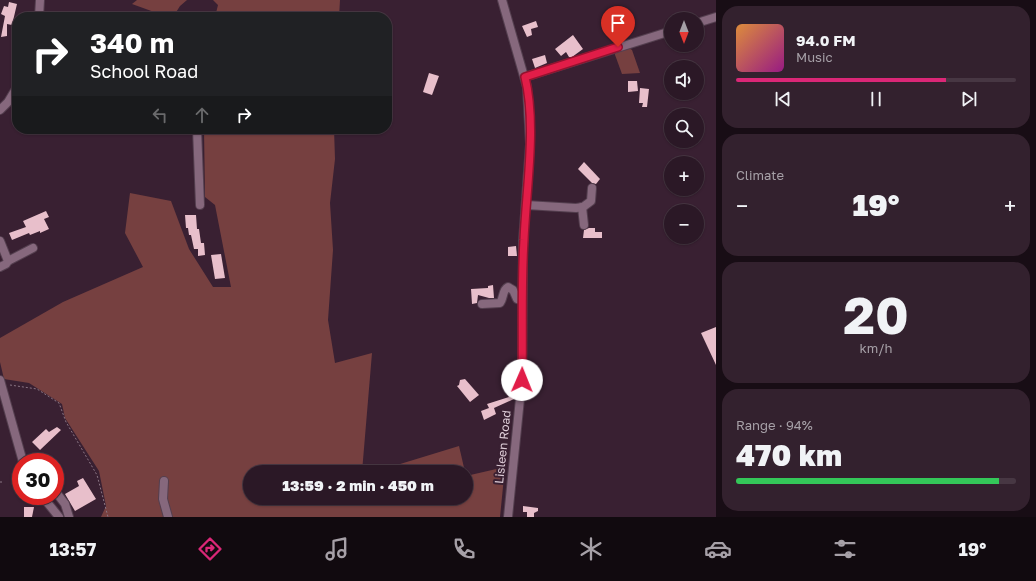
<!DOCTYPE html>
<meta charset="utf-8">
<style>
:root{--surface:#2b1826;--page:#33212e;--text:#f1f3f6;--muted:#a6a0a7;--line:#473743;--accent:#db2777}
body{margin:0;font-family:"Golos Text",sans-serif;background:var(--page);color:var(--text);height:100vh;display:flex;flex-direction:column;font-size:15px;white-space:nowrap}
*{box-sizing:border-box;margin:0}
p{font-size:13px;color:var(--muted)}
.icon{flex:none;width:22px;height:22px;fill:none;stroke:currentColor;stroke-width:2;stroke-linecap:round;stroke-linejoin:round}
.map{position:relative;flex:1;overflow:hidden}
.details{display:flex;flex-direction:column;gap:6px;padding:6px;background:#180d15;width:320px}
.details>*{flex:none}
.top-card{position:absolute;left:12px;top:12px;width:380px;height:122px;border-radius:16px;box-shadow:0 1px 3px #0004,0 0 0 1px var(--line);background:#202124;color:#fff;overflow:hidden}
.needle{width:26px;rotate:180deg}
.tools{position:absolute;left:664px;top:12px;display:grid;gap:8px}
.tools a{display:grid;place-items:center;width:40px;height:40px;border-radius:50%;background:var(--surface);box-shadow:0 1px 3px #0004,0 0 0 1px var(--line);font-size:20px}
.speed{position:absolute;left:12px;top:453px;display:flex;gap:8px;font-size:20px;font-weight:700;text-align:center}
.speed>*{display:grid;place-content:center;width:52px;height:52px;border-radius:50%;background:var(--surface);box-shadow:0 1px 3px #0004,0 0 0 1px var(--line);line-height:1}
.speed .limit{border:6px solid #d22;background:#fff;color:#111}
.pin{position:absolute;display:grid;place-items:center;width:34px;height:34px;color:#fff;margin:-41px -17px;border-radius:50% 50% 50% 0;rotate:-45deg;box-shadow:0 0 4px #0007}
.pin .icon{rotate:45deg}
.me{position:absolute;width:44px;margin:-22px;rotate:1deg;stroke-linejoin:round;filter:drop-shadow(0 0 3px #0008)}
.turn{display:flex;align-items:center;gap:14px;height:84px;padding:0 12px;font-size:18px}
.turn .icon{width:52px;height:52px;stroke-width:2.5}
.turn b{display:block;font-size:28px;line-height:34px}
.lanes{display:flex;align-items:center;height:38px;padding:0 12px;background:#0003;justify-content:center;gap:20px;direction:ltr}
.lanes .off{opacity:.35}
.big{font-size:30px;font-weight:800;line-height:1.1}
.details .card{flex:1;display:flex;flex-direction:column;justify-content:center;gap:6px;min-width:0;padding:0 14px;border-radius:16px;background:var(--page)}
.details .dial{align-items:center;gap:0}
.dial b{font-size:52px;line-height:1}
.song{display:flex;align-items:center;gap:12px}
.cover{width:48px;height:48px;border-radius:6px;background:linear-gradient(135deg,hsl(30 70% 55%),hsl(310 70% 35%))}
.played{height:4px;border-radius:2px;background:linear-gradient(90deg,var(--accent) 75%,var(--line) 75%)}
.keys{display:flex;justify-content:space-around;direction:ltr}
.heat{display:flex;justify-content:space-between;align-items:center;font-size:22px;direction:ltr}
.charge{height:6px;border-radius:3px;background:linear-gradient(90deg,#34c759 94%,var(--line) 0)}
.trip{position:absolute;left:243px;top:465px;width:230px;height:40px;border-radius:20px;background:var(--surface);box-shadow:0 1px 3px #0004,0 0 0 1px var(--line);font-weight:800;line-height:40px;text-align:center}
.tabs{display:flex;height:64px;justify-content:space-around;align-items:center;background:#110a0f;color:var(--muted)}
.tabs .icon{width:28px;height:28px}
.tabs .on{color:var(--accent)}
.tabs b{font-size:18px;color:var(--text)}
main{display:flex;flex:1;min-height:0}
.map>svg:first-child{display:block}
.green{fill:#764040}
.building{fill:#e8bfcb}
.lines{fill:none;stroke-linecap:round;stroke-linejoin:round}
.minor-casing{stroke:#543f4f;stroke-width:10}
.path{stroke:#8b7685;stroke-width:1;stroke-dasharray:2 2;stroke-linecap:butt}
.minor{stroke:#86687d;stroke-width:8}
.route-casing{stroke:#92132f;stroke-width:10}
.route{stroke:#e11d48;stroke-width:7}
.labels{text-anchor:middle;stroke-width:4;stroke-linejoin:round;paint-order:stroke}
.street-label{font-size:12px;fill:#ddccd7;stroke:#392032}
</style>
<main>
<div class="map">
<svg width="716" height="517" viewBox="0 0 716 517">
<rect width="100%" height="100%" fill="#392032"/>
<g class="green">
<polygon points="137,0 187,0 180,6 173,17 168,17 132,4"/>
<polygon points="213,0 340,0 339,17 215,17 218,5"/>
<polygon points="629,48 632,50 640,73 622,74 614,52"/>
<polygon points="204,129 334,129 335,159 330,203 333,250 328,320 335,363 372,353 362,472 250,472 250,498 466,498 466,476 505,467 500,517 101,517 106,506 99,471 65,418 62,404 29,383 4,379 0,362 0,338 63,302 143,267 125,233 130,193 171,201 189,249 213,287 231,287 215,205 205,197"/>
<polygon points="459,446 465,472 374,472"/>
</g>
<g class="building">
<polygon points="9,2 17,4 12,25 7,24 7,36 1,37 5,16 1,14 4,6 8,7"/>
<polygon points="536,21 538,27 531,29 532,35 527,37 522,26"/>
<polygon points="573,35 583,49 572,57 569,57 566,52 561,56 555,49"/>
<polygon points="545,55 547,63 535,68 532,59"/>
<polygon points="429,73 439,76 432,95 423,92"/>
<polygon points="628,81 637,81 638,91 628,92"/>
<polygon points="640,88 649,89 647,107 642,107 643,103 639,103"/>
<polygon points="584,162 600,179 596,184 592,183 578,169"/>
<polygon points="46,211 49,217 44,219 49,229 40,233 40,231 30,235 29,233 12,240 9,233 26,227 23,221"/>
<polygon points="185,215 196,215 197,229 199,229 201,243 204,243 205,255 198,256 198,249 194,249 191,235 189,235 188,228 186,228"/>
<polygon points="589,228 595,228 595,232 602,232 602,238 583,238 584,230"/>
<polygon points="516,246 517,256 508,256 508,247"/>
<polygon points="221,254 225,278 215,279 211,255"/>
<polygon points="493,285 494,298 489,298 478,295 477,303 472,304 471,289 488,288 488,286"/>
<polygon points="716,327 716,365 701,333"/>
<polygon points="465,379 479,395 470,402 457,386 459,385 460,380"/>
<polygon points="512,392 513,395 515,394 514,399 494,408 496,414 484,420 481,411 489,408 487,404 509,397 507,394"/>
<polygon points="57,427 61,430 40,450 32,442 46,429 49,432"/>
<polygon points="83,478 96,499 75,511 65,494 79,486 77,481"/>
<polygon points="523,506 538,508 538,511 534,513 534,517 527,517 527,512 523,512"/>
<polygon points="24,507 34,507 32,517 24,517"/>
</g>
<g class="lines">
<g class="minor-casing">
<g id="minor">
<polyline points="502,0 527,87 530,144 523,241 522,379 508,517"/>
<polyline points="39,17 40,0"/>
<polyline points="697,23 716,17"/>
<polyline points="525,77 671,31"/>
<polyline points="0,110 8,102 17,87"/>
<polyline points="197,129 200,205"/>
<polyline points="526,205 576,208 583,207 591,201 592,188"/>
<polyline points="582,207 584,225"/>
<polyline points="0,241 8,261 6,264 0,267"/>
<polyline points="8,261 33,248"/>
<path d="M 482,304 L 500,303 C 504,298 502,290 508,287 L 513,290 L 517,299 L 522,300"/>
<polyline points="0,380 23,462"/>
<polyline points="164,481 163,499 168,517"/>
<polyline points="55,491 65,504 69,517"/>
<polyline points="42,496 59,517"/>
</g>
</g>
<g class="path">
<polyline points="10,385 37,389 59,403 66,422 97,475 108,517"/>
<polyline points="0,482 2,482"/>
</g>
<use href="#minor" class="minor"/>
</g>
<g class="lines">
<g class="route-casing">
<path id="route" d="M 522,380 C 523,334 521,287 524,240 C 526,191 537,125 525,77 L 618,47"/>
</g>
<use href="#route" class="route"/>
</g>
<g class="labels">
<g class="street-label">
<text transform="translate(503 447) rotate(-84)" y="4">Lisleen Road</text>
</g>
</g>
</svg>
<div class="tools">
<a><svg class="needle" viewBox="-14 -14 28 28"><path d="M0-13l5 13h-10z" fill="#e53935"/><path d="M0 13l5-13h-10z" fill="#a6a0a7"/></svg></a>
<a><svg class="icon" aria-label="sound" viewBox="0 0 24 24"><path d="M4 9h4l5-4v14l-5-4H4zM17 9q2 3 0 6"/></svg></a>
<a><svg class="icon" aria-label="search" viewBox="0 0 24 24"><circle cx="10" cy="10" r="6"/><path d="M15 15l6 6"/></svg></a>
<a>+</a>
<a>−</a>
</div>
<div class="speed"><div class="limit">30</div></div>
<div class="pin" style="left:618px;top:47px;background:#d93025"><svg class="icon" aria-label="arrive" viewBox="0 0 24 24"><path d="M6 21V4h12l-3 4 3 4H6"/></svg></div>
<svg class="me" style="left:522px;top:380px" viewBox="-20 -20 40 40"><circle r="19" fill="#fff"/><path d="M0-13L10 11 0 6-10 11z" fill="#e11d48"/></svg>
<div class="trip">13:59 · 2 min · 450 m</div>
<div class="top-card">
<div class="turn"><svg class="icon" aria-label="right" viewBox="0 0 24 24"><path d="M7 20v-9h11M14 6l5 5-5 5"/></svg><div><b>340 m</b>School Road</div></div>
<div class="lanes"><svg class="icon off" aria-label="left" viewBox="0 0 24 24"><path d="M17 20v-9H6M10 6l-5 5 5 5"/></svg><svg class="icon off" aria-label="ahead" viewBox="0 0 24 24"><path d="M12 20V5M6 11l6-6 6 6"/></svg><svg class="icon" aria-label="right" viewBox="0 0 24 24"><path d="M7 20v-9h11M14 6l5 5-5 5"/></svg></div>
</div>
</div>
<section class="details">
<div class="card">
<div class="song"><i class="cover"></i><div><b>94.0 FM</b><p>Music</p></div></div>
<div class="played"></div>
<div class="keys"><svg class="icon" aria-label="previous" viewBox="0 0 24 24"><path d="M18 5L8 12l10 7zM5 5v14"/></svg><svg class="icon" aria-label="pause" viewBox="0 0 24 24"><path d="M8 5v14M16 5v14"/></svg><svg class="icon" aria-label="next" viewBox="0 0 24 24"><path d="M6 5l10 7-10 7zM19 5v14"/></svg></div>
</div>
<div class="card"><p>Climate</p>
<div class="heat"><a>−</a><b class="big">19°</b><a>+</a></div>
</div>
<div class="card dial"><b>20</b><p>km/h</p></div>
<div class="card"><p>Range · 94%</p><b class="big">470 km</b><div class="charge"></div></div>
</section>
</main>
<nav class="tabs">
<b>13:57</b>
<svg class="icon on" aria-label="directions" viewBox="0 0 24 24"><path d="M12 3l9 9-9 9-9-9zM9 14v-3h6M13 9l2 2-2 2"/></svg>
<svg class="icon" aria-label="music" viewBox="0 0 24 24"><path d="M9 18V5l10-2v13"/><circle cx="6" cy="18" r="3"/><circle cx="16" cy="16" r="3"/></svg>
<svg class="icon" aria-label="phone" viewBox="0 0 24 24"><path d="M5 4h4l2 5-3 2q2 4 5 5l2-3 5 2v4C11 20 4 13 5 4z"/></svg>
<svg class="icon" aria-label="climate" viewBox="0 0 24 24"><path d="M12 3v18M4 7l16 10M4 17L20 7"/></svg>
<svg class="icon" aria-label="car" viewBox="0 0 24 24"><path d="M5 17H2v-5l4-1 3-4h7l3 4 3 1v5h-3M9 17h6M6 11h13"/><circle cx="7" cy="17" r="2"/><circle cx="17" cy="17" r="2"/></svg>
<svg class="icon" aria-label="filters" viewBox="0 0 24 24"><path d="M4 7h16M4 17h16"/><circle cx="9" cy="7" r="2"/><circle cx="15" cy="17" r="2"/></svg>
<b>19°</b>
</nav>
